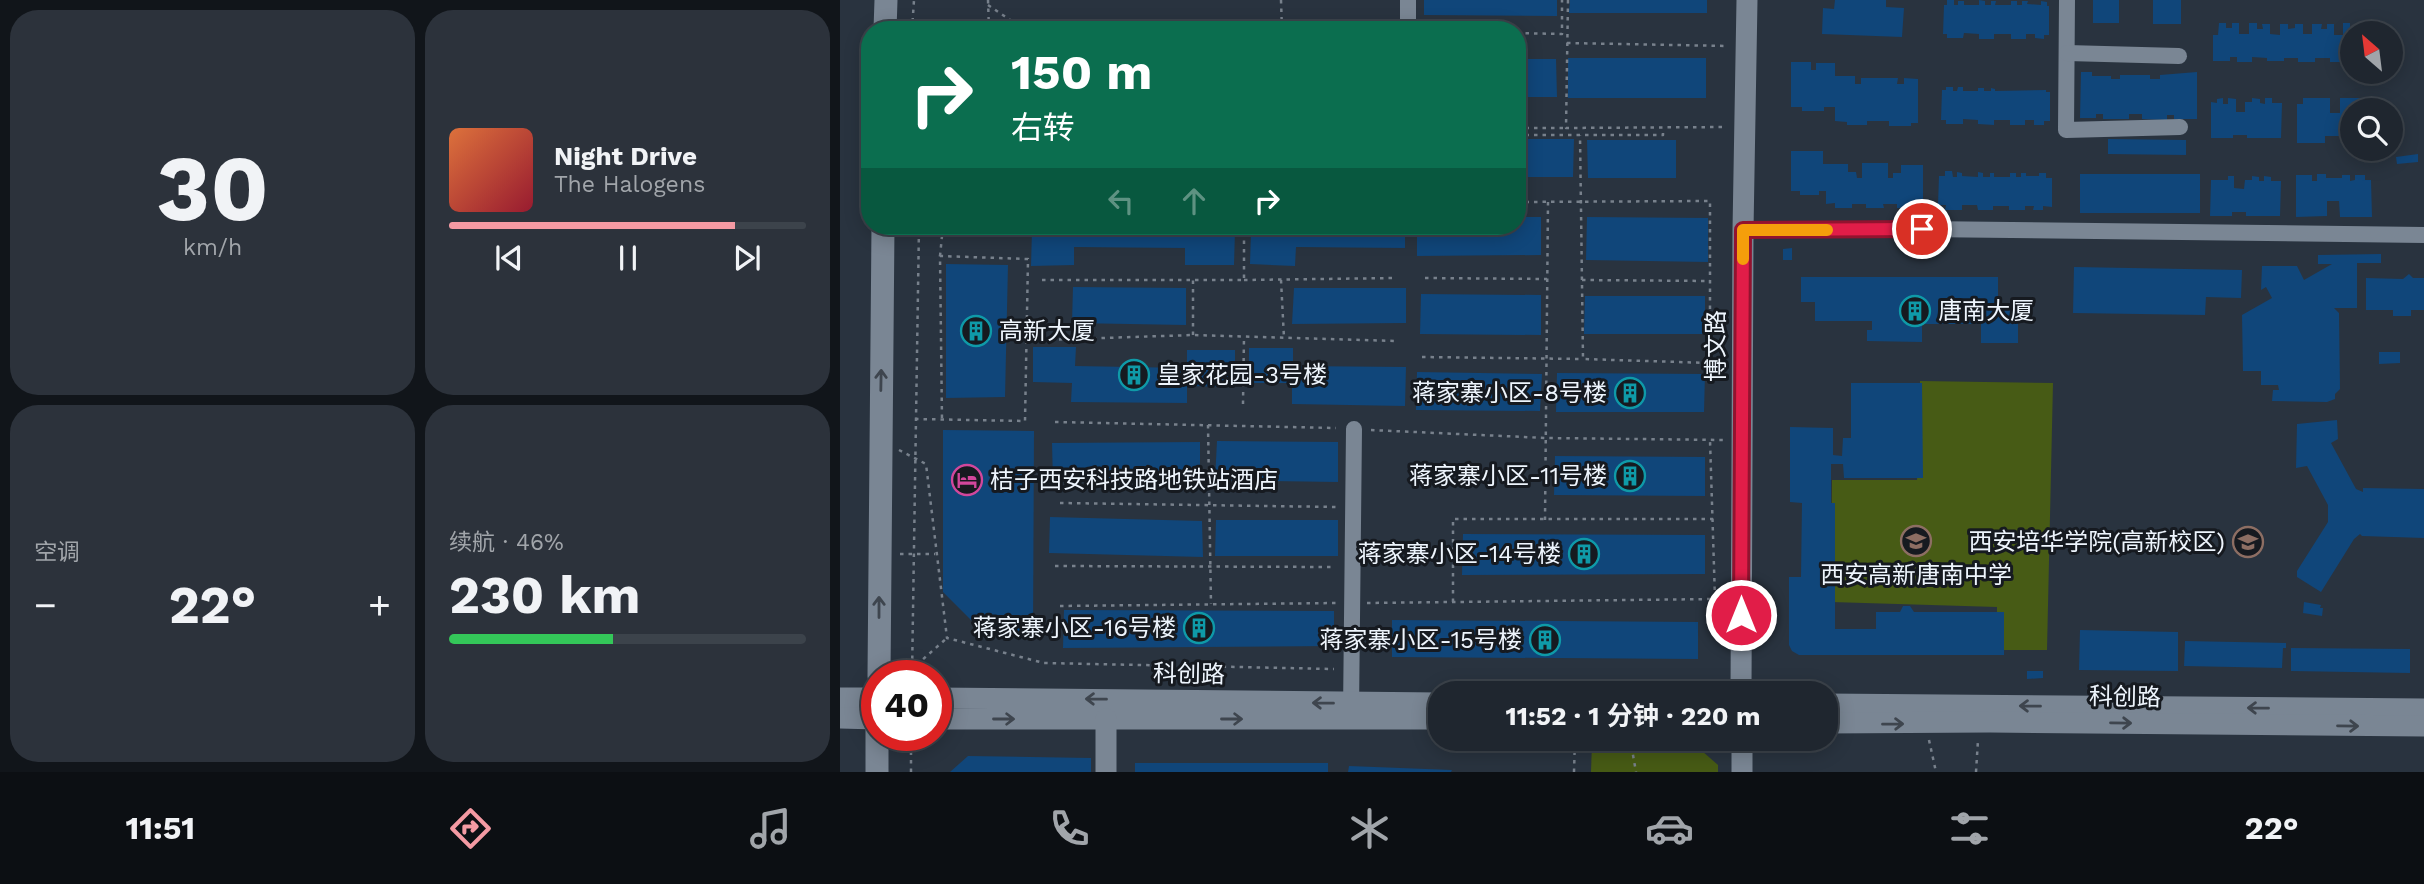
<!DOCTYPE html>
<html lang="zh">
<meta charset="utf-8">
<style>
:root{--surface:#1f262f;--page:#2c323b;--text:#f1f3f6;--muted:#a1a5aa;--line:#3c434b;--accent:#f49aa3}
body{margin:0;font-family:"Work Sans","Noto Sans SC",sans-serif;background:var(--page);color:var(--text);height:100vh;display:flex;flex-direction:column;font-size:26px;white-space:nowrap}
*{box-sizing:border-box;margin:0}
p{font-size:23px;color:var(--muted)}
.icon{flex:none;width:38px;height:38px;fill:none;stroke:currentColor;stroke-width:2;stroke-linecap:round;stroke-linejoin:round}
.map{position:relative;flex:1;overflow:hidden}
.details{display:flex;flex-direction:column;gap:10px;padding:10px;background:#11151a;width:840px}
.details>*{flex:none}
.top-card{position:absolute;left:21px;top:21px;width:665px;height:214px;border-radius:28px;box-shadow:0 4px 18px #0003,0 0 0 2px var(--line);background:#0b6e4f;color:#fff;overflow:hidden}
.needle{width:46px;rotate:332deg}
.tools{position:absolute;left:1500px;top:21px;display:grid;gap:14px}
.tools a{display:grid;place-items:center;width:63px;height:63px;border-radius:50%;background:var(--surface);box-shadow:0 4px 18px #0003,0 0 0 2px var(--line);font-size:35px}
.speed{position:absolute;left:21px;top:660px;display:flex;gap:14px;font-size:35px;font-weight:700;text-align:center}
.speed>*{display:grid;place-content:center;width:91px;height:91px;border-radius:50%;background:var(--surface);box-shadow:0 4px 18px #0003,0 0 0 2px var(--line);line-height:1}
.speed .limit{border:10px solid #d22;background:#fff;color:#111}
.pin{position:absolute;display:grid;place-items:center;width:60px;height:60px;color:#fff;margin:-30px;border:4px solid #fff;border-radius:50%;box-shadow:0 2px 7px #0007}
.me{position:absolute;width:77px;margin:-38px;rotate:0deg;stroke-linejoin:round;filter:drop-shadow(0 0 5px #0008)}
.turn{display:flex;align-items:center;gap:24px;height:147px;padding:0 35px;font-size:32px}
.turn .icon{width:91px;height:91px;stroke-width:2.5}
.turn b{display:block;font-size:49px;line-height:60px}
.lanes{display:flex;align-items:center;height:66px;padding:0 35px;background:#0003;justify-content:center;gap:35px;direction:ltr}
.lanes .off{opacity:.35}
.big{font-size:52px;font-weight:700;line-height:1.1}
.details .tile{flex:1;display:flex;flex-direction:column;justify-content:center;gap:10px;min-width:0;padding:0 24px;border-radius:28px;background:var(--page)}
.details .dial{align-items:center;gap:0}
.dial b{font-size:91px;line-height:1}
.song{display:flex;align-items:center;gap:21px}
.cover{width:84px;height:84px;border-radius:10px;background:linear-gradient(135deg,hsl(20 70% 55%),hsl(350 70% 35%))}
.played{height:7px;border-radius:4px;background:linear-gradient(90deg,var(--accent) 80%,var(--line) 80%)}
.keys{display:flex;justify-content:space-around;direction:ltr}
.heat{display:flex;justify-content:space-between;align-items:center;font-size:38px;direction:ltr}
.charge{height:10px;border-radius:5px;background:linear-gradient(90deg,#34c759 46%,var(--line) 0)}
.details .tiles{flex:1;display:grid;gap:10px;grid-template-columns:repeat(2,1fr)}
.trip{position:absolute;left:588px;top:681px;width:410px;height:70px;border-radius:28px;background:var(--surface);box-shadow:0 4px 18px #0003,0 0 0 2px var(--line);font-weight:700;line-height:70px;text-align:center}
.tab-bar{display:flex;height:112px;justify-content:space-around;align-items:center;background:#0c0f13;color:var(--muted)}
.tab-bar .icon{width:49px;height:49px}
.tab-bar .active{color:var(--accent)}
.tab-bar b{font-size:32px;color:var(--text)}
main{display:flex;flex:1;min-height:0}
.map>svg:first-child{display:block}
.green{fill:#475b15}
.building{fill:#10467a}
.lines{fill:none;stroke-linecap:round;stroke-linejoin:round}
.path{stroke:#78818c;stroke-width:2.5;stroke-dasharray:3.5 5;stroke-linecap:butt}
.minor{stroke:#7a8694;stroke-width:16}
.tertiary{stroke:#7a8694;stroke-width:21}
.secondary{stroke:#7a8694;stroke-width:23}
.oneway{stroke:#3e454e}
.route-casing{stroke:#92132f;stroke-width:18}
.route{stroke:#e11d48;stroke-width:12}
.slow{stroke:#f59e0b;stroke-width:12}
.labels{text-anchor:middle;stroke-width:6;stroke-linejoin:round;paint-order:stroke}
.poi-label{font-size:24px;fill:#eef5fd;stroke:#161a20;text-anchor:end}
.street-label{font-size:24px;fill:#eef5fd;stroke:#161a20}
</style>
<main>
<section class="details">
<div class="tiles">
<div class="tile dial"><b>30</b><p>km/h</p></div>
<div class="tile">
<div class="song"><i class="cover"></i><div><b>Night Drive</b><p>The Halogens</p></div></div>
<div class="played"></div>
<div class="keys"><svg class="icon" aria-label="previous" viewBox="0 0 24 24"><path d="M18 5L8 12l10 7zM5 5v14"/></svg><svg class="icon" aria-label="pause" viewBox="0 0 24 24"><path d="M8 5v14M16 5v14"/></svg><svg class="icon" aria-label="next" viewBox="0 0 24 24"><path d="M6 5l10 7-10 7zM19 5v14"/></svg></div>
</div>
<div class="tile"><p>空调</p>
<div class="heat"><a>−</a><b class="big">22°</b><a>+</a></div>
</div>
<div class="tile"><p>续航 · 46%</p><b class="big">230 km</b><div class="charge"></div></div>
</div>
</section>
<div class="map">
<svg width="1584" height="772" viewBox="0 0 1584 772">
<rect width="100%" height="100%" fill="#29333f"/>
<g class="green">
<polygon points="1080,381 1213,383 1207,650 1157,650 1157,607 991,602 992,480 1077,480"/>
<polygon points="752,742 854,744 878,765 878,772 751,772"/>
</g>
<g class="building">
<polygon points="584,0 717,0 717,16 584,15"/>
<polygon points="730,0 867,0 867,13 729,13"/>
<polygon points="995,0 1046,0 1046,7 1064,8 1062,37 982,34 983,8 994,9"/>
<polygon points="1107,0 1114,0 1114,5 1118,5 1118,1 1124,1 1124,5 1139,5 1139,0 1145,1 1145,5 1151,5 1151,1 1156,1 1155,5 1171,5 1171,1 1177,1 1177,5 1182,5 1182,1 1188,1 1187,4 1201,5 1201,1 1207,2 1207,6 1209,6 1209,35 1204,35 1204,39 1195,38 1195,34 1186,34 1186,39 1171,39 1171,34 1154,34 1154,39 1139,39 1139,34 1124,33 1123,38 1107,38 1107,34 1103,34 1104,5 1107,5"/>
<rect x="1253" y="0" width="26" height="23"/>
<rect x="1313" y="0" width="28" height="24"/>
<polygon points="1379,23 1386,23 1386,28 1392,28 1392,23 1399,23 1399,34 1409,34 1409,23 1417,23 1417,29 1423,29 1422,24 1430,24 1430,34 1440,35 1440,24 1448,24 1448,29 1455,28 1455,24 1463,24 1463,34 1472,34 1472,24 1482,24 1481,29 1487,29 1487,24 1494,24 1494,35 1503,35 1503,23 1510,23 1510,29 1515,29 1515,24 1523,24 1523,29 1533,29 1533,33 1512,33 1512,58 1507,58 1507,62 1490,62 1490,58 1475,58 1475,62 1458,62 1458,58 1444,58 1444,61 1427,61 1427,58 1412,57 1412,62 1397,62 1397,57 1390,57 1390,61 1373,61 1373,35 1378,35"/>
<rect x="728" y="58" width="138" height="40"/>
<polygon points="677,59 716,59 717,97 677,97"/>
<polygon points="951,62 971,62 971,70 976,70 976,63 995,63 995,76 1015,76 1015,84 1021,84 1021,78 1058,78 1057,84 1064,84 1064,78 1078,79 1078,123 1071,123 1071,126 1049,126 1049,121 1027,121 1027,125 1007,125 1007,122 995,121 995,107 984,107 984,111 962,111 962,107 951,107"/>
<polygon points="1241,72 1252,72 1252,76 1271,76 1271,79 1280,79 1280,75 1310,75 1310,79 1320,79 1320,75 1357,72 1357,119 1334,119 1334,115 1327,115 1327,120 1302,119 1302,114 1289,114 1289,119 1263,119 1263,114 1256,114 1256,118 1240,118"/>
<polygon points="1106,87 1113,87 1113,91 1117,91 1118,87 1123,87 1123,91 1138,91 1138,88 1144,88 1144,91 1151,91 1151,88 1155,89 1155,91 1206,90 1206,92 1210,92 1210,121 1204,121 1204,125 1194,125 1194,120 1185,120 1185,125 1170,125 1170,120 1154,120 1154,125 1138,124 1138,120 1123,119 1123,124 1106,124 1106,120 1101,120 1102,90 1106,90"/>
<polygon points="1383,98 1383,104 1388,104 1388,98 1396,99 1396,112 1405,112 1405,102 1412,102 1412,98 1420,99 1420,103 1425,104 1425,98 1432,98 1432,103 1442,103 1441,138 1407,138 1407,135 1393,135 1393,138 1371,138 1371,102 1377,103 1377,99"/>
<polygon points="1463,98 1490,98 1490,113 1500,113 1500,98 1526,98 1526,103 1533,103 1533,110 1512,110 1512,141 1505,141 1505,136 1485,136 1485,143 1457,143 1457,104 1463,104"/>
<polygon points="677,139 734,139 733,177 677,177"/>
<polygon points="1268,139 1346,140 1346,155 1268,154"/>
<polygon points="747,140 836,140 836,178 748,178"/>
<polygon points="951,151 983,151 983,164 1008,164 1008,172 1016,172 1017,178 1022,178 1022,163 1048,163 1048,178 1053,178 1053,173 1061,173 1061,165 1083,165 1083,204 1075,204 1075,208 1057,208 1057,204 1043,204 1044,208 1026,208 1026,204 1012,204 1012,208 995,208 995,203 986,204 986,191 979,191 979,195 960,195 960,191 951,191"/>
<polygon points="1578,154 1578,162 1557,164 1556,157"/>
<polygon points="1105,171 1112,171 1113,177 1117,177 1117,172 1122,173 1122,176 1138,177 1138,172 1143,173 1143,177 1150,177 1150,173 1154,173 1154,177 1170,177 1170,173 1176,173 1176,177 1181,177 1181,173 1186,173 1186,176 1199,176 1199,173 1206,173 1206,178 1212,178 1212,207 1203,206 1203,210 1193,210 1194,206 1185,206 1185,210 1169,210 1169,206 1153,206 1153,210 1138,210 1137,205 1122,205 1122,210 1105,210 1106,205 1098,205 1099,176 1105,176"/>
<rect x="1240" y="174" width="120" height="39"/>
<polygon points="1477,174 1486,174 1486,178 1502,178 1502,175 1510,175 1510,181 1515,180 1515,175 1525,175 1525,180 1531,180 1532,217 1500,217 1499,201 1487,201 1487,216 1456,217 1456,175 1472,175 1472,181 1477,181"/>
<polygon points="1388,176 1394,176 1394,188 1404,189 1405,180 1412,180 1412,176 1419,177 1419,181 1424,181 1424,176 1431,177 1431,181 1441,181 1440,216 1406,216 1406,212 1392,212 1392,216 1370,216 1371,180 1388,180"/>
<polygon points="677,217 701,217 701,255 577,256 577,226 677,226"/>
<polygon points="747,217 868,218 868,262 746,260"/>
<polygon points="230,226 346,226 346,230 395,231 394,265 345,265 345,248 234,247 234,265 191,266 192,230 230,230"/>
<polygon points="449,226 565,226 565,248 456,247 455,266 410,264 411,231 448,232"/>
<polygon points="952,248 952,260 943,260 943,249"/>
<polygon points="1541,254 1541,263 1517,263 1517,308 1494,308 1499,313 1500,389 1495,394 1495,399 1487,402 1432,401 1433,390 1439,390 1438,385 1421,385 1421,371 1403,371 1402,315 1432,298 1426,287 1421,290 1422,266 1457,266 1464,280 1492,264 1478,264 1478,255"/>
<polygon points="106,264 168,265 165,397 106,398"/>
<polygon points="1234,267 1402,270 1401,298 1366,297 1365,315 1233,313"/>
<polygon points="1569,274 1573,278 1584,278 1584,310 1571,310 1571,316 1553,316 1553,310 1526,310 1526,278 1563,279"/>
<polygon points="961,277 1158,277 1158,305 1175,305 1175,318 1178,318 1178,343 1141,343 1141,324 1082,324 1082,342 1027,341 1027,330 1032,330 1032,321 975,321 975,302 961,302"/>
<polygon points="233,287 346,288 346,325 232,323"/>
<polygon points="454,288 566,288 566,323 452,324"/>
<polygon points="581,294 701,295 701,335 580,334"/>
<polygon points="745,296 865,296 865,334 744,334"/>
<polygon points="193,347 236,347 235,366 347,368 347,350 395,350 395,387 347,386 347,403 231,402 232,383 193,382"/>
<polygon points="409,348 453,348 453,366 566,367 565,406 452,404 452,383 409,383"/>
<polygon points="1539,352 1560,352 1560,363 1539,364"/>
<polygon points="577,372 702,374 700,411 576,410"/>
<polygon points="717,373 865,374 864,412 716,412"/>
<polygon points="1011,383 1082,383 1083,478 1004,478 1003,464 991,464 991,503 995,503 995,629 1036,629 1036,612 1060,612 1063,606 1070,606 1074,612 1164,612 1164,655 959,655 952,651 949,645 949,577 961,577 962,503 950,502 950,427 993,428 993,455 1002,456 1003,438 1011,438"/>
<polygon points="1497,420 1498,439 1491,443 1516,489 1523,492 1523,488 1584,489 1584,538 1522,536 1520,534 1514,539 1481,592 1457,577 1457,571 1488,522 1488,505 1467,466 1456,468 1457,424"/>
<polygon points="103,430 194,431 193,634 143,632 103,592"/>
<polygon points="377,441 498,442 498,482 375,480"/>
<polygon points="360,442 360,478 213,481 212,443"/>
<polygon points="715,456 865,457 865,496 714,495"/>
<polygon points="210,517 362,521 363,557 209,553"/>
<polygon points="376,520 498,520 498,556 375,556"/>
<polygon points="623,534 865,535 865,574 622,575"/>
<polygon points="1464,602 1481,605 1480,608 1483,608 1482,616 1463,613"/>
<polygon points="224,610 494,611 494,646 223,648"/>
<polygon points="552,620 858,622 858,659 552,657"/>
<polygon points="1240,630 1338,632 1338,671 1239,670"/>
<polygon points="1345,641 1446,643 1446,648 1443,648 1442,668 1344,666"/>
<polygon points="1451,648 1570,649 1570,673 1451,671"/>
<polygon points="1187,671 1203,671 1203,678 1187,679"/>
<polygon points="128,756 251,758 251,772 110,772"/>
<rect x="295" y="763" width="193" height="9"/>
<polygon points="509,766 612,770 611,772 508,772"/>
</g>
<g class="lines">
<g class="path">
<polyline points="148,0 149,30"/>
<polyline points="441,0 442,30"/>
<polyline points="728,0 726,128 885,127"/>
<polyline points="148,5 179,26 361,25"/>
<polyline points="442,25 518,28"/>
<polyline points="72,30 74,0"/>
<polyline points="677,33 722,34 722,0"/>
<polyline points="727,43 888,46"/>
<polyline points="677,128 726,128"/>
<polyline points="677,135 823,135 823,128"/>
<polyline points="677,202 870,201 870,363 743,359 740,135"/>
<polyline points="100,256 103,226"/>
<polyline points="585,278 707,279"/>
<polyline points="202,280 404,280 404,226"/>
<polyline points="404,280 557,278"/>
<polyline points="441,280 444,338"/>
<polyline points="742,280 870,281"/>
<polyline points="353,335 353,280"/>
<polyline points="202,340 353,335 557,341"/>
<polyline points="582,357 743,359"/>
<polyline points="403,404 404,337"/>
<polyline points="75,419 185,421 188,259 100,256 102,420"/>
<polyline points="215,422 496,428"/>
<polyline points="368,425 371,604"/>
<polyline points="531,430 706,438 885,440"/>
<polyline points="59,450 86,464 107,638 204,663 494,669"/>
<polyline points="220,503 496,507"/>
<polyline points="705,520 708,202"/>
<polyline points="60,554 95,554"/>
<polyline points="215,566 495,567"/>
<polyline points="613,602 613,519 873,519"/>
<polyline points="527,603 875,599 870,440"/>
<polyline points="220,606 496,603"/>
<polyline points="64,676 107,638"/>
<polyline points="72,676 79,226"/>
<polyline points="790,738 796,772"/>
<polyline points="1089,740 1096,772"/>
<polyline points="71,772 71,735"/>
<polyline points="734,772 735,738"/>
<polyline points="1136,772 1138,740"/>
</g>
<g class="minor">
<polyline points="568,0 568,30"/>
<polyline points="1227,0 1226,130 1340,127"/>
<polyline points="1227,53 1339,56"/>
<polyline points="903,230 1082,229 1584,235"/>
<polyline points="511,713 514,429"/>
</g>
<g class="tertiary">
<polyline points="901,693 903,230 907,0"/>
<polyline points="0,698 37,698"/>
<polyline points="96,698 600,703"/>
<polyline points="985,704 1584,709"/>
<polyline points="0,718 37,719"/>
<polyline points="96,719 600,719"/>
<polyline points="985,723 1150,722 1584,726"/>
<polyline points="902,738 902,772"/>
<polyline points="266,772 266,719"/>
</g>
<g class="secondary">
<polyline points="45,30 46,0"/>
<polyline points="39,676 43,226"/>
<polyline points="37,718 37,772"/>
</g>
</g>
<defs><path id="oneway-shaft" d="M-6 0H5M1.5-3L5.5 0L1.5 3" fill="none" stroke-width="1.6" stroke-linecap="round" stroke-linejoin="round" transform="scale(1.75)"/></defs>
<g class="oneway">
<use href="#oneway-shaft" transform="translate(41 380) rotate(-89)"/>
<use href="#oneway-shaft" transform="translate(39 607) rotate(-90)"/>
<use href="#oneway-shaft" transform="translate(256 699) rotate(-179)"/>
<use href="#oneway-shaft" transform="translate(483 703) rotate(-179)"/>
<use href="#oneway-shaft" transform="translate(1190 706) rotate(-179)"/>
<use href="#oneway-shaft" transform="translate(1418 708) rotate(-179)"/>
<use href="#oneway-shaft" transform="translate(164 719)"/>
<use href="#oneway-shaft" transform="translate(392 719)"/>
<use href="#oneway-shaft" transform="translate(1281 723) rotate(1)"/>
<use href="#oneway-shaft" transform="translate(1053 724) rotate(-1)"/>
<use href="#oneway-shaft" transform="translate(1508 726) rotate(1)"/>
</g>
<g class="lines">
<g class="route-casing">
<polyline id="route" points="901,615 903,230 1082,229"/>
</g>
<use href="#route" class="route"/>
<polyline class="slow" points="903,259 903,230 987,230"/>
</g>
<defs>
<g id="building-ring" transform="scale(1.575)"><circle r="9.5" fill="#161a20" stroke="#0f9aa8" stroke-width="1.5"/><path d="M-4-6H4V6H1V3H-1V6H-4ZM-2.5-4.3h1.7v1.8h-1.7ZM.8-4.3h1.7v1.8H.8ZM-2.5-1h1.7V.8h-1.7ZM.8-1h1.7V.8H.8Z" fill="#0f9aa8"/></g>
<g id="hotel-ring" transform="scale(1.575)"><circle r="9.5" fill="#161a20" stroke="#d1479c" stroke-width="1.5"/><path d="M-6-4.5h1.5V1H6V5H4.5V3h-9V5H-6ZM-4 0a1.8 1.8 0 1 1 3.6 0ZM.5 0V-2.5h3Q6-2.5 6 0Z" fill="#d1479c"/></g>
<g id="school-ring" transform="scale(1.575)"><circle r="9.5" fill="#161a20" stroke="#8d6e63" stroke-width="1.5"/><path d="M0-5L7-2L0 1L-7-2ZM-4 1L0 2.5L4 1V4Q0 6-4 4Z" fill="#8d6e63"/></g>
<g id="university-ring" transform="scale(1.575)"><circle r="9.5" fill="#161a20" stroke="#8d6e63" stroke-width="1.5"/><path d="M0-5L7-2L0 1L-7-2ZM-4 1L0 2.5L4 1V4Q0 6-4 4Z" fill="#8d6e63"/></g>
</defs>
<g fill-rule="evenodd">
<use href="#building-ring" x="1075" y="311"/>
<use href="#building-ring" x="136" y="331"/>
<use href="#building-ring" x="294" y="375"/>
<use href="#building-ring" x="790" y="393"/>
<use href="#building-ring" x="790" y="476"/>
<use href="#hotel-ring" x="127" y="480"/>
<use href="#school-ring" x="1076" y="541"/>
<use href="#university-ring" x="1408" y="542"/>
<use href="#building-ring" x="744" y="554"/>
<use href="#building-ring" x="359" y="628"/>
<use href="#building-ring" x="705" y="640"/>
</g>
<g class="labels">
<g class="poi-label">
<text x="1098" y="319" text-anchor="start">唐南大厦</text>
<text x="159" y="339" text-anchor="start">高新大厦</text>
<text x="317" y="383" text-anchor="start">皇家花园-3号楼</text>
<text x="767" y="401">蒋家寨小区-8号楼</text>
<text x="767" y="484">蒋家寨小区-11号楼</text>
<text x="150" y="488" text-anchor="start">桔子西安科技路地铁站酒店</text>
<text x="1385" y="550">西安培华学院(高新校区)</text>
<text x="721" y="562">蒋家寨小区-14号楼</text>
<text x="1076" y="583" text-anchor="middle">西安高新唐南中学</text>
<text x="336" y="636">蒋家寨小区-16号楼</text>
<text x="682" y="648">蒋家寨小区-15号楼</text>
</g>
<g class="street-label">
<text transform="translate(876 346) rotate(-90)" y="8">博文路</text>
<text transform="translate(349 674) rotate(1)" y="8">科创路</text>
<text transform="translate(1285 697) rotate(1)" y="8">科创路</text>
</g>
</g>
</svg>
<div class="tools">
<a><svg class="needle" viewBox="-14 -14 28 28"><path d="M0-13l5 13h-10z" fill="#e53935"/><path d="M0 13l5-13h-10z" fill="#a1a5aa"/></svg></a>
<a><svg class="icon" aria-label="search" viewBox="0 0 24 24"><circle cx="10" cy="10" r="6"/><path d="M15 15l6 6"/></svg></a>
</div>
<div class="speed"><div class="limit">40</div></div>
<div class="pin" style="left:1082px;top:229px;background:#d93025"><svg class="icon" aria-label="arrive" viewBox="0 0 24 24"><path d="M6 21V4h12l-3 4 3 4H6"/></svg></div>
<svg class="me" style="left:901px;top:615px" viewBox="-20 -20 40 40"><circle r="17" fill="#e11d48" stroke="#fff" stroke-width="3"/><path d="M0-11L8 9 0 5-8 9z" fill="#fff"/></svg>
<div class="trip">11:52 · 1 分钟 · 220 m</div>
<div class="top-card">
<div class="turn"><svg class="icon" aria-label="right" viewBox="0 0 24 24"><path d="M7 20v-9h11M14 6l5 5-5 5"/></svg><div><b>150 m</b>右转</div></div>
<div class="lanes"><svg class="icon off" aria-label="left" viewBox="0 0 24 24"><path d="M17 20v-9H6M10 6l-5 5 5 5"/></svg><svg class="icon off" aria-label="ahead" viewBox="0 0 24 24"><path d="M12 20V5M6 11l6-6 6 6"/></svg><svg class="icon" aria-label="right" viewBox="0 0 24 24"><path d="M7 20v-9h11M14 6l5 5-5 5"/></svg></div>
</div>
</div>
</main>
<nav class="tab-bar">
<b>11:51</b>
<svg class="icon active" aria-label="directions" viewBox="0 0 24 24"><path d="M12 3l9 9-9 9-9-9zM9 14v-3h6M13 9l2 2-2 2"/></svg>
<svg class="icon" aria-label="music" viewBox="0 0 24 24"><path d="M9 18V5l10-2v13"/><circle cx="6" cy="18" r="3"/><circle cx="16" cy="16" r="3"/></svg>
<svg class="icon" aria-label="phone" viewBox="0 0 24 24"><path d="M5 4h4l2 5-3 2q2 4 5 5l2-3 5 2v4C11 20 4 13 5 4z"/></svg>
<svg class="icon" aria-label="climate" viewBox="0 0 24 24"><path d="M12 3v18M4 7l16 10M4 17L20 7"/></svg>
<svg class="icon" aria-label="car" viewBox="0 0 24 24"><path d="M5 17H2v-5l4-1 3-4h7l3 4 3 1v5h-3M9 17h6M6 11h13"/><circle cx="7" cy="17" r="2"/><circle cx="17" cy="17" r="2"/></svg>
<svg class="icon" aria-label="filters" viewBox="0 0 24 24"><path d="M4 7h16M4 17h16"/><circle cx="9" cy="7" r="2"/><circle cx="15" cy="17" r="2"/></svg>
<b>22°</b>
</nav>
